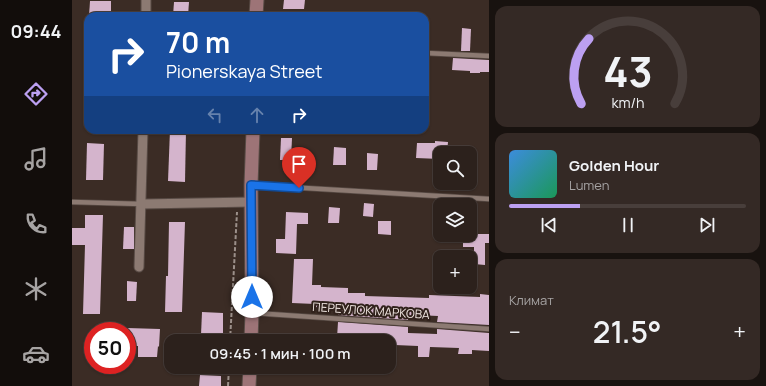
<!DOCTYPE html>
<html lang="ru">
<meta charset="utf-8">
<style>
:root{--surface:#2c211c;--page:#342925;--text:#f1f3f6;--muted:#a6a3a3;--line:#483e3b;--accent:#bca0f2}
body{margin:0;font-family:Manrope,sans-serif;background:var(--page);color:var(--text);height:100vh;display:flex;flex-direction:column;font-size:15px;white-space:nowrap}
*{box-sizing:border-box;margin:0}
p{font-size:13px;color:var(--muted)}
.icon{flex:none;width:22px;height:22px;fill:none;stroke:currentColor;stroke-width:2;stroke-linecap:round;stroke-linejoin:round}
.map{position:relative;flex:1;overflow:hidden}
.details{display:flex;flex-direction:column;gap:6px;padding:6px;background:#18120f;width:277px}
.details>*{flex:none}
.guide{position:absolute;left:12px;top:12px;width:345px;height:122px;border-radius:12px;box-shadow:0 1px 3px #0004,0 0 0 1px var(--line);background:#1a4fa0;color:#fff;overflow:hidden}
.fabs{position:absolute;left:361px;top:146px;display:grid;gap:8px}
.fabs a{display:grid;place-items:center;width:44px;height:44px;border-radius:8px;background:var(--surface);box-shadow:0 1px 3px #0004,0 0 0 1px var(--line);font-size:20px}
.speed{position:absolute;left:12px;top:322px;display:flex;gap:8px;font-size:20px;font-weight:700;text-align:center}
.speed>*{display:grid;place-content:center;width:52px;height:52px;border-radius:50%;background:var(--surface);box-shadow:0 1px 3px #0004,0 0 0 1px var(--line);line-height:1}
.speed .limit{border:6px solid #d22;background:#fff;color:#111}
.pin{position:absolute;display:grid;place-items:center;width:34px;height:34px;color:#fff;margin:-41px -17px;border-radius:50% 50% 50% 0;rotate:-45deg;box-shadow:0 0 4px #0007}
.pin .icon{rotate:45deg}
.me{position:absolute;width:44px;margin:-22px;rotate:0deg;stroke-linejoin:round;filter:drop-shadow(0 0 3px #0008)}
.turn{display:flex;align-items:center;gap:14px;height:84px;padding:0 16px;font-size:18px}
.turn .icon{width:52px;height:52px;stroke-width:2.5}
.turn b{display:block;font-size:28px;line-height:34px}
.lanes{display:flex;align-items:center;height:38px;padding:0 16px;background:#0003;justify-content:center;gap:20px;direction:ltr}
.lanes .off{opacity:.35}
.big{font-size:30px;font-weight:600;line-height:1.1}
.details .card{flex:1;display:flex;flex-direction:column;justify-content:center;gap:6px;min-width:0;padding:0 14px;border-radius:12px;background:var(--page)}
.details .dial{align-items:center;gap:0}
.dial svg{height:104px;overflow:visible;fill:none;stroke:var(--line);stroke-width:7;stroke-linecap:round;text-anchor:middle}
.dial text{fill:var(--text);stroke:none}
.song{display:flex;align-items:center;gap:12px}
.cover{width:48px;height:48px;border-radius:6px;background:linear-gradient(135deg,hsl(210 70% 55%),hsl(150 70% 35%))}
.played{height:4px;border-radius:2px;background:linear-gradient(90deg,var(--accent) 30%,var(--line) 30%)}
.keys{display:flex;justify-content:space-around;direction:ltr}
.heat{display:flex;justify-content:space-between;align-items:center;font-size:22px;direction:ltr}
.trip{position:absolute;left:92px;top:334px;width:232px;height:40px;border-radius:12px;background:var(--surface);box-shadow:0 1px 3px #0004,0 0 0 1px var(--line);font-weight:600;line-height:40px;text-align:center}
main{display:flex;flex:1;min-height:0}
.dock{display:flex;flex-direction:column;width:72px;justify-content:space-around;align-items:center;background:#120d0b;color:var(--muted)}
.dock .icon{width:28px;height:28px}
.dock .active{color:var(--accent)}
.dock b{font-size:18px;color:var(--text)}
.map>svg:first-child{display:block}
.building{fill:#d4b4cc}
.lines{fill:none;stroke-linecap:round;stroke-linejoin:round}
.service-casing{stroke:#584b45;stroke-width:6}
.minor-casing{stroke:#584b45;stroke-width:11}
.secondary-casing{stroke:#584b45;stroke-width:15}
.path{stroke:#9c908a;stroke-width:2;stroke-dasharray:4 2;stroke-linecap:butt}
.service{stroke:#8c7a72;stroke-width:4.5}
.minor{stroke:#8c7a72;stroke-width:9}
.secondary{stroke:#9d7477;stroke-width:13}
.route-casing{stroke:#114b97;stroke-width:10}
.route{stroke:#1a73e8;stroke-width:7}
.labels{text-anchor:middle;stroke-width:4;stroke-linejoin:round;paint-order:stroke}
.street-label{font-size:12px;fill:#f2e8e3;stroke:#31221c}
</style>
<main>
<nav class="dock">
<b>09:44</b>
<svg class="icon active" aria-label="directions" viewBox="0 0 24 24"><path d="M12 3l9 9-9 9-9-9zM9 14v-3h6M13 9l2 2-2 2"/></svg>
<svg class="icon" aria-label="music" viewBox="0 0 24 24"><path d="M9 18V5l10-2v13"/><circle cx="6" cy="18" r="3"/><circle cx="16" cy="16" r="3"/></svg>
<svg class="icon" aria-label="phone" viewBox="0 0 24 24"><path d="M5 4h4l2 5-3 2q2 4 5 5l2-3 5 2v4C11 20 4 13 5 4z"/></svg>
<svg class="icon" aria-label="climate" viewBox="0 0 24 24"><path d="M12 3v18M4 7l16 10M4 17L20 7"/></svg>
<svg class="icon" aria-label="car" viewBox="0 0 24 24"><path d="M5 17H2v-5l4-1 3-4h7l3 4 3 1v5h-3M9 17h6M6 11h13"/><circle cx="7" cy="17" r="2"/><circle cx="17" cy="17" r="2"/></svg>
</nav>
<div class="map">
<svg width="417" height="386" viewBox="0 0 417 386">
<rect width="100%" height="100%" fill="#3b2c25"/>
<g class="building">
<polygon points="212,0 233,0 232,9 211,9"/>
<polygon points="18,1 39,1 39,16 17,16"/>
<polygon points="102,2 117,2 116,16 101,16"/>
<polygon points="390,28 399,29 398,51 389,51"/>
<polygon points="381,58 417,60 417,72 408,72 408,73 398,73 398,71 380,70"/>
<polygon points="98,130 114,130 113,182 96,181"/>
<polygon points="209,138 220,138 219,160 208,160"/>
<polygon points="363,141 376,142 375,153 368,153 368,159 344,158 345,143 363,143"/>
<polygon points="15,143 32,144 31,180 14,180"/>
<polygon points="262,147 274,148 274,165 261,165"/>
<polygon points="295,153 306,154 305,170 295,170"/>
<polygon points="292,203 302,204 301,217 291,216"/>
<polygon points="257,207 268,208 267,223 256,223"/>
<polygon points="214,212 236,213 236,224 225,224 224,254 204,253 204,239 213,239"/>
<polygon points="13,215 31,215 28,314 11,314 13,245 0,245 0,228 13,228"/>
<polygon points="306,221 319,221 319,235 306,234"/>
<polygon points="97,222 113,222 110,312 93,312 94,276 96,276"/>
<polygon points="52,227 62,227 62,249 51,249"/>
<polygon points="398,234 417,234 417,243 413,243 413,265 402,264 402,247 391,247 391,235 398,235"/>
<polygon points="222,259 241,259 240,285 249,285 249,287 276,288 276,293 293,293 293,296 357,298 357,295 408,297 408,294 417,295 417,325 365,322 366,316 344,315 344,316 336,316 336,320 266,315 266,309 264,309 264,308 242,307 243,304 220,303"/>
<polygon points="55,281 65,282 64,301 55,301"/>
<polygon points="130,312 151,313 151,335 129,335"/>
<polygon points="266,322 336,327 336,333 365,334 365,329 417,333 417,351 400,350 400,354 386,354 387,348 358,347 357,357 346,357 346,346 323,345 323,341 283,341 283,339 265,338"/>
<polygon points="55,328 88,329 87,347 86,346 85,357 66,357 66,346 55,346"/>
<polygon points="128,375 149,376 149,386 127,386"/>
</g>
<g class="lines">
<g class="service-casing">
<g id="service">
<polyline points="353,53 417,56"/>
<polyline points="181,185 417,199"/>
<polyline points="0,202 70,204"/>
<polyline points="181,313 417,329"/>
</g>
</g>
<g class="minor-casing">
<g id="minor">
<polyline points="74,16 74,0"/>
<polyline points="70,204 180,202"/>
<polyline points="67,267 71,130"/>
</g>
</g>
<g class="secondary-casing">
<g id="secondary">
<polyline points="184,16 185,0"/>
<polyline points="179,341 180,312 179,185 181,130"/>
<polyline points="177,386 178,367"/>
</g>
</g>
<g class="path">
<polyline points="158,341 165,212"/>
<polyline points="156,386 157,367"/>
</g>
<use href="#service" class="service"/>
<use href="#minor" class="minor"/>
<use href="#secondary" class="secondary"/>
</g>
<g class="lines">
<g class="route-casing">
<polyline id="route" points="180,297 179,185 227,188"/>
</g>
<use href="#route" class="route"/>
</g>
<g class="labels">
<g class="street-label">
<text transform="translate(299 311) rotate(4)" y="4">ПЕРЕУЛОК МАРКОВА</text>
</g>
</g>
</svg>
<div class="fabs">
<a><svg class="icon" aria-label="search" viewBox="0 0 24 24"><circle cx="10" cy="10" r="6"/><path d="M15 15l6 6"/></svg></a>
<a><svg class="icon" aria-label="layers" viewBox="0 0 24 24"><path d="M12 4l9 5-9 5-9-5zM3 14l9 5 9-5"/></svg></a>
<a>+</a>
</div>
<div class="speed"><div class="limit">50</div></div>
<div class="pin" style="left:227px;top:188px;background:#d93025"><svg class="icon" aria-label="arrive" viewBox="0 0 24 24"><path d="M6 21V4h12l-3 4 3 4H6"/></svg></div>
<svg class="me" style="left:180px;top:297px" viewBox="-20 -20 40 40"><circle r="19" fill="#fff"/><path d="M0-13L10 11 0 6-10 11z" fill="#1a73e8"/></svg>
<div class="trip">09:45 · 1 мин · 100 m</div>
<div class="guide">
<div class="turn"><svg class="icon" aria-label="right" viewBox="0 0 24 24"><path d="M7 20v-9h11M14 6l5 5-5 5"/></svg><div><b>70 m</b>Pionerskaya Street</div></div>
<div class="lanes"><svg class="icon off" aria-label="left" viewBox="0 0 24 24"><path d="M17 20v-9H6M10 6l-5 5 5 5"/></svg><svg class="icon off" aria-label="ahead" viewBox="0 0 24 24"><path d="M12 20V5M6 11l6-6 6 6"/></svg><svg class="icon" aria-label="right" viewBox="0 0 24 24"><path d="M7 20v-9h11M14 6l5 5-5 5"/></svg></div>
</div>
</div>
<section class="details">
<div class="card dial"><svg viewBox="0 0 100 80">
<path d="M14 69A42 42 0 1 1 86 69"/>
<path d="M14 69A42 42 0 0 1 20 19" stroke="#bca0f2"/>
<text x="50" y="56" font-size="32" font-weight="700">43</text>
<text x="50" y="72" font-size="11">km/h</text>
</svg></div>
<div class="card">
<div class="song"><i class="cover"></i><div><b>Golden Hour</b><p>Lumen</p></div></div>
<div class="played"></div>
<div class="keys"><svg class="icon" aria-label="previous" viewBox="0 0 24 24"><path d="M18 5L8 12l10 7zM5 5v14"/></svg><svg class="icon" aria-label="pause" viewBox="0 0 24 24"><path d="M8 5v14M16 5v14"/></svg><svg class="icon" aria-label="next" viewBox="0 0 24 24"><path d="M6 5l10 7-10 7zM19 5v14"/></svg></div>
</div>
<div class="card"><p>Климат</p>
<div class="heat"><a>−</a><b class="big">21.5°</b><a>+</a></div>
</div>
</section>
</main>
